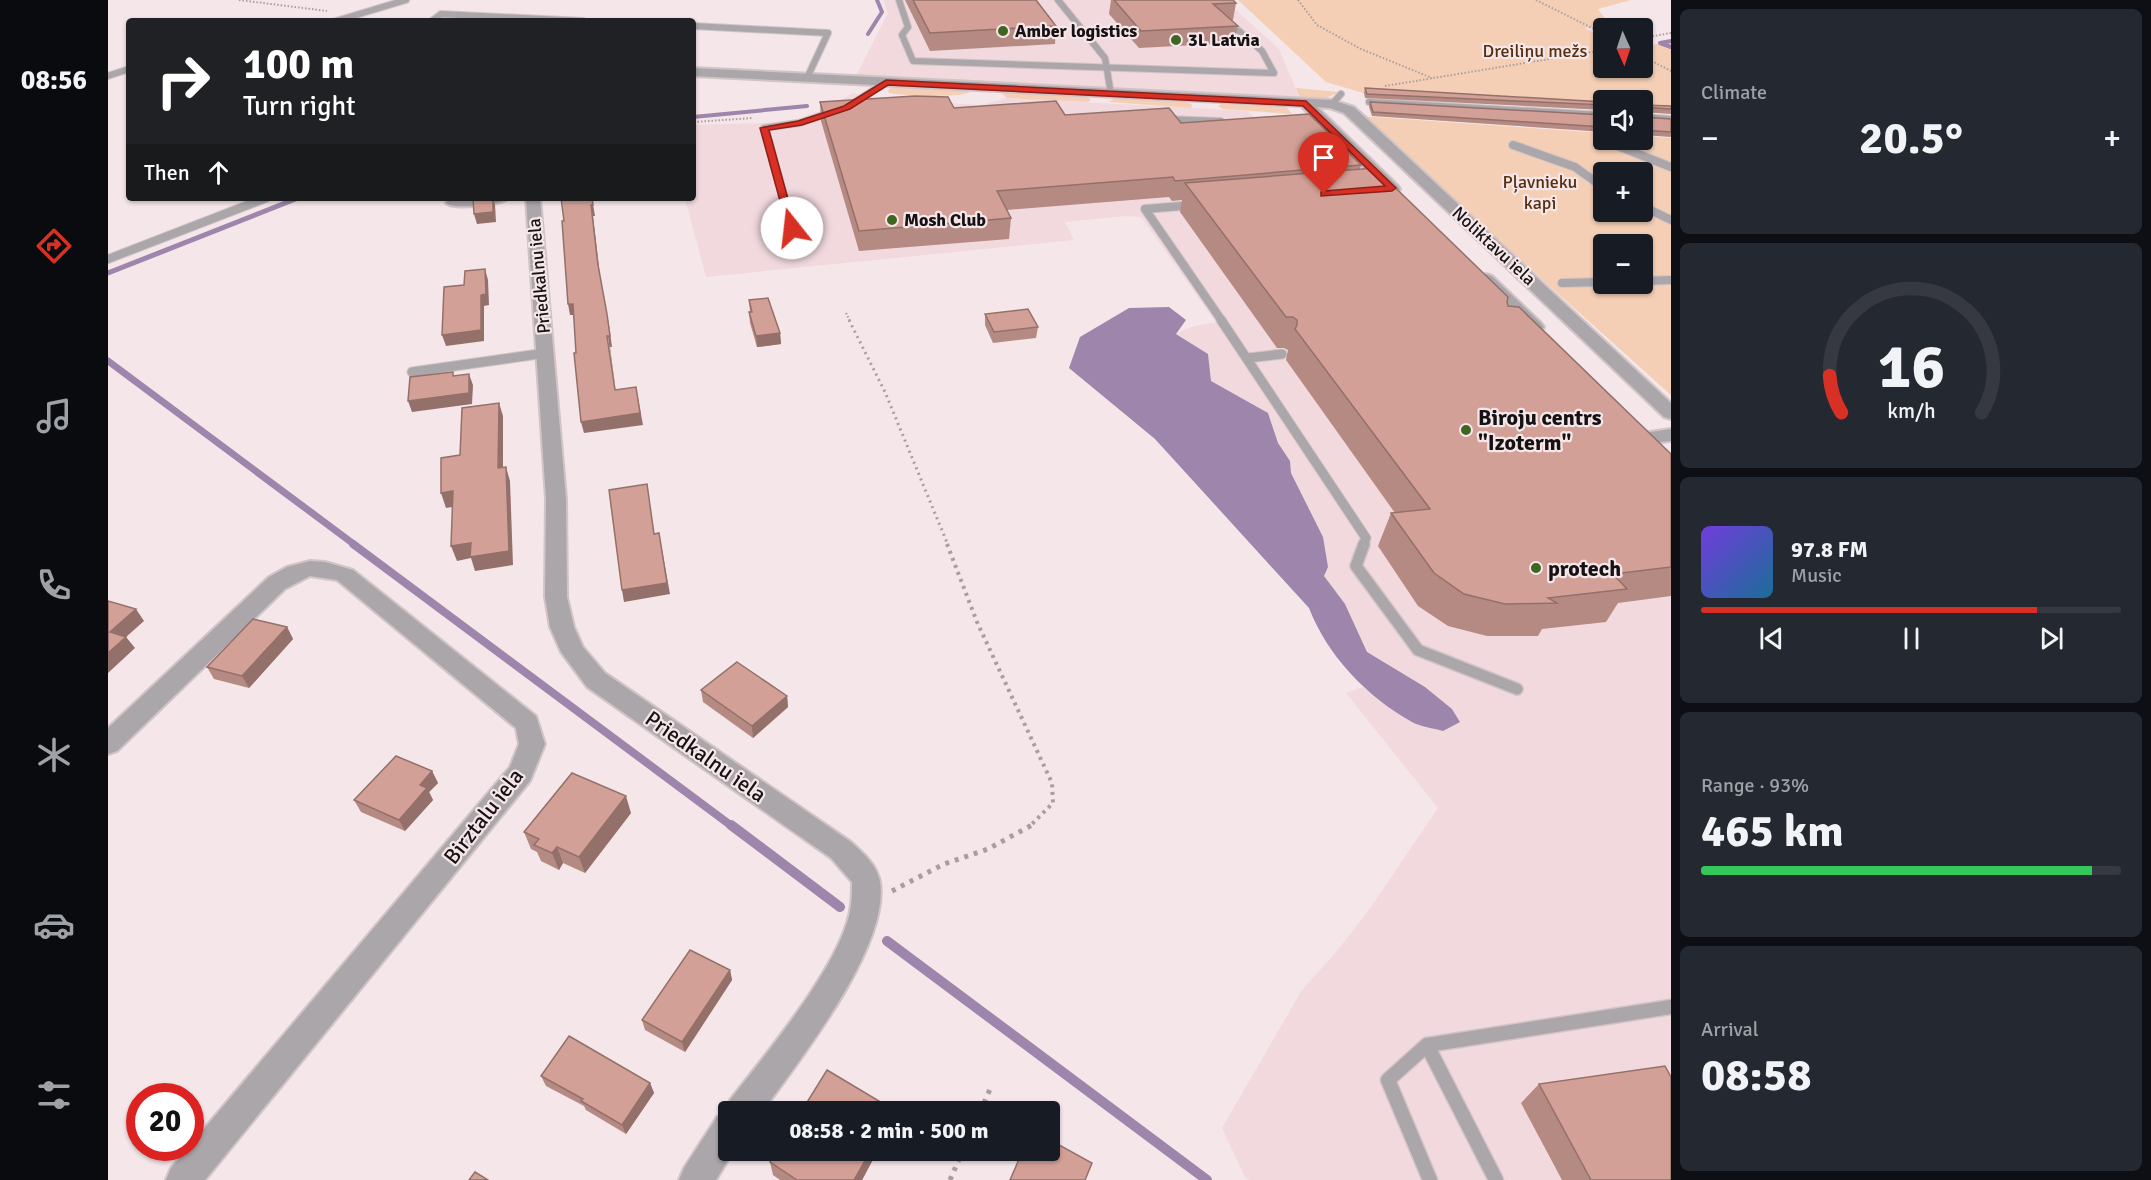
<!DOCTYPE html>
<meta charset="utf-8">
<style>
:root{--surface:#171b24;--page:#242831;--text:#f1f3f6;--muted:#9ea1a6;--line:#363941;--accent:#d93025}
body{margin:0;font-family:Signika,sans-serif;background:var(--page);color:var(--text);height:100vh;display:flex;flex-direction:column;font-size:22px;white-space:nowrap}
*{box-sizing:border-box;margin:0}
p{font-size:20px;color:var(--muted)}
.icon{flex:none;width:33px;height:33px;fill:none;stroke:currentColor;stroke-width:2;stroke-linecap:round;stroke-linejoin:round}
.map{position:relative;flex:1;overflow:hidden}
.drawer{display:flex;flex-direction:column;gap:9px;padding:9px;background:#0d0f14;width:480px}
.drawer>*{flex:none}
.guide{position:absolute;left:18px;top:18px;width:570px;height:183px;border-radius:6px;box-shadow:0 2px 4px #0004;background:#202124;color:#fff;overflow:hidden}
.needle{width:39px;rotate:177deg}
.buttons{position:absolute;left:1485px;top:18px;display:grid;gap:12px}
.buttons a{display:grid;place-items:center;width:60px;height:60px;border-radius:6px;background:var(--surface);box-shadow:0 2px 4px #0004;font-size:30px}
.speed{position:absolute;left:18px;top:1083px;display:flex;gap:12px;font-size:30px;font-weight:700;text-align:center}
.speed>*{display:grid;place-content:center;width:78px;height:78px;border-radius:50%;background:var(--surface);box-shadow:0 2px 4px #0004;line-height:1}
.speed .limit{border:9px solid #d22;background:#fff;color:#111}
.pin{position:absolute;display:grid;place-items:center;width:51px;height:51px;color:#fff;margin:-62px -26px;border-radius:50% 50% 50% 0;rotate:-45deg;box-shadow:0 0 6px #0007}
.pin .icon{rotate:45deg}
.me{position:absolute;width:66px;margin:-33px;rotate:344deg;stroke-linejoin:round;filter:drop-shadow(0 0 4px #0008)}
.turn{display:flex;align-items:center;gap:21px;height:126px;padding:0 18px;font-size:27px}
.turn .icon{width:78px;height:78px;stroke-width:2.5}
.turn b{display:block;font-size:42px;line-height:51px}
.then{display:flex;align-items:center;height:57px;padding:0 18px;background:#0003;gap:12px;font-size:22px}
.big{font-size:45px;font-weight:800;line-height:1.1}
.drawer .card{flex:1;display:flex;flex-direction:column;justify-content:center;gap:9px;min-width:0;padding:0 21px;border-radius:9px;background:var(--page)}
.drawer .dial{align-items:center;gap:0}
.dial svg{height:156px;overflow:visible;fill:none;stroke:var(--line);stroke-width:7;stroke-linecap:round;text-anchor:middle}
.dial text{fill:var(--text);stroke:none}
.song{display:flex;align-items:center;gap:18px}
.cover{width:72px;height:72px;border-radius:9px;background:linear-gradient(135deg,hsl(260 70% 55%),hsl(200 70% 35%))}
.played{height:6px;border-radius:3px;background:linear-gradient(90deg,var(--accent) 80%,var(--line) 80%)}
.keys{display:flex;justify-content:space-around;direction:ltr}
.heat{display:flex;justify-content:space-between;align-items:center;font-size:33px;direction:ltr}
.charge{height:9px;border-radius:4px;background:linear-gradient(90deg,#34c759 93%,var(--line) 0)}
.trip{position:absolute;left:610px;top:1101px;width:342px;height:60px;border-radius:6px;background:var(--surface);box-shadow:0 2px 4px #0004;font-weight:800;line-height:60px;text-align:center}
main{display:flex;flex:1;min-height:0}
.menu{display:flex;flex-direction:column;width:108px;justify-content:space-around;align-items:center;background:#090b0e;color:var(--muted)}
.menu .icon{width:42px;height:42px}
.menu .on{color:var(--accent)}
.menu b{font-size:27px;color:var(--text)}
.map>svg:first-child{display:block}
.built{fill:#f1d9de}
.green{fill:#f5cfb5;fill-rule:evenodd}
.water{fill:#9d85ab}
.lines{fill:none;stroke-linecap:round;stroke-linejoin:round}
.stream-far4{stroke:#9d85ab;stroke-width:4}
.stream-far3{stroke:#9d85ab;stroke-width:5}
.stream-far2{stroke:#9d85ab;stroke-width:7}
.stream-far1{stroke:#9d85ab;stroke-width:8}
.stream{stroke:#9d85ab;stroke-width:10}
.lane-far4-casing{stroke:#d1c4c7;stroke-width:8}
.lane-far3-casing{stroke:#d1c4c7;stroke-width:10}
.lane-far2-casing{stroke:#d1c4c7;stroke-width:11}
.lane-far1-casing{stroke:#d1c4c7;stroke-width:14}
.lane-casing{stroke:#d1c4c7;stroke-width:17}
.street-casing{stroke:#d1c4c7;stroke-width:4}
.path-far3{stroke:#a99da0;stroke-width:2;stroke-dasharray:1.5 2;stroke-linecap:butt}
.path-far2{stroke:#a99da0;stroke-width:3;stroke-dasharray:2 4;stroke-linecap:butt}
.path-far1{stroke:#a99da0;stroke-width:4;stroke-dasharray:3 4.5;stroke-linecap:butt}
.path{stroke:#a99da0;stroke-width:5;stroke-dasharray:4 6;stroke-linecap:butt}
.lane-far4{stroke:#aba6a9;stroke-width:6}
.lane-far3{stroke:#aba6a9;stroke-width:8}
.lane-far2{stroke:#aba6a9;stroke-width:9}
.lane-far1{stroke:#aba6a9;stroke-width:11}
.lane{stroke:#aba6a9;stroke-width:14}
.street{fill:#aba6a9;fill-rule:evenodd}
.wall{fill:#b58a82}
.shaded-wall{fill:#94706a}
.building{fill:#d3a097;stroke:#94706a;stroke-width:1.5}
.route{fill:#d93025;stroke:#8d1f18;stroke-width:1.5}
.poi-dot{fill:#3f6620;stroke:#f5e6e9;stroke-width:2}
.labels{text-anchor:middle;stroke-width:4.5;stroke-linejoin:round;paint-order:stroke}
.far-poi-label{font-size:18px;font-weight:bold;fill:#161112;stroke:#f5e6e9;text-anchor:start}
.far-park-label{font-size:18px;fill:#572f0e;stroke:#f5e6e9}
.far-street-label{font-size:18px;fill:#161112;stroke:#f5e6e9}
.poi-label{font-size:22px;font-weight:bold;fill:#161112;stroke:#f5e6e9;text-anchor:start}
.street-label{font-size:22px;fill:#161112;stroke:#f5e6e9}
</style>
<main>
<nav class="menu">
<b>08:56</b>
<svg class="icon on" aria-label="directions" viewBox="0 0 24 24"><path d="M12 3l9 9-9 9-9-9zM9 14v-3h6M13 9l2 2-2 2"/></svg>
<svg class="icon" aria-label="music" viewBox="0 0 24 24"><path d="M9 18V5l10-2v13"/><circle cx="6" cy="18" r="3"/><circle cx="16" cy="16" r="3"/></svg>
<svg class="icon" aria-label="phone" viewBox="0 0 24 24"><path d="M5 4h4l2 5-3 2q2 4 5 5l2-3 5 2v4C11 20 4 13 5 4z"/></svg>
<svg class="icon" aria-label="climate" viewBox="0 0 24 24"><path d="M12 3v18M4 7l16 10M4 17L20 7"/></svg>
<svg class="icon" aria-label="car" viewBox="0 0 24 24"><path d="M5 17H2v-5l4-1 3-4h7l3 4 3 1v5h-3M9 17h6M6 11h13"/><circle cx="7" cy="17" r="2"/><circle cx="17" cy="17" r="2"/></svg>
<svg class="icon" aria-label="filters" viewBox="0 0 24 24"><path d="M4 7h16M4 17h16"/><circle cx="9" cy="7" r="2"/><circle cx="15" cy="17" r="2"/></svg>
</nav>
<div class="map">
<svg width="1563" height="1180" viewBox="0 0 1563 1180">
<rect width="100%" height="100%" fill="#f5e6e9"/>
<g class="built">
<polygon points="775,0 1117,0 1171,49 1192,99 749,74 780,13"/>
<polygon points="745,93 772,99 873,105 899,98 1140,111 1163,135 1563,495 1563,1180 1141,1180 1137,1177 1114,1128 1194,990 1229,951 1263,907 1330,808 1238,693 1255,687 1305,722 1334,731 1352,721 1344,709 1317,687 1259,653 1237,604 1215,576 1215,537 1183,473 1182,461 1170,443 1160,413 1103,381 1100,354 1068,333 1087,326 1108,322 1033,217 1018,216 957,222 966,240 598,277 577,198 585,198 585,125 660,123 693,118 718,109"/>
</g>
<g class="green">
<polygon points="1130,0 1523,0 1490,9 1503,27 1477,28 1495,38 1496,68 1534,68 1535,46 1563,42 1563,111 1535,110 1534,100 1496,100 1495,107 1255,93 1218,82"/>
<polygon points="749,74 989,87 977,89 747,76"/>
<path d="M 798,87 L 859,90 L 862,92 C 852,98 793,96 781,93 L 780,91 L 782,88 Z"/>
<polygon points="1188,88 1231,92 1214,100 1175,99 1174,97 1192,98"/>
<polygon points="897,92 979,97 983,100 980,102 899,98 894,94"/>
<polygon points="1007,98 1077,102 1084,104 1083,108 1001,102"/>
<polygon points="1113,104 1178,107 1184,114 1115,109 1110,106"/>
<path d="M 1252,116 L 1495,133 L 1496,140 L 1534,140 L 1535,136 L 1563,138 L 1563,395 ZM 1496,172 L 1534,172 L 1534,212 L 1496,212 ZM 1496,244 L 1534,244 L 1534,284 L 1496,284 Z"/>
</g>
<path class="water" d="M 1061,307 L 1078,320 L 1068,334 L 1100,354 L 1103,381 L 1160,413 L 1170,443 L 1182,461 L 1183,473 L 1215,537 L 1220,567 L 1216,576 L 1237,604 L 1259,652 L 1317,687 L 1344,709 L 1352,722 L 1335,731 C 1325,728 1313,727 1304,722 C 1259,697 1219,655 1201,608 L 1047,439 L 961,368 L 972,337 L 1021,308 Z"/>
<g class="lines">
<g class="stream-far4">
<polyline points="760,34 774,12 769,0"/>
<polyline points="1563,41 1552,43 1563,47"/>
<polyline points="585,117 699,106"/>
</g>
<polyline class="stream-far3" points="0,273 190,198"/>
<polyline class="stream-far2" points="0,361 247,545"/>
<polyline class="stream-far1" points="245,544 625,827"/>
<g class="stream">
<polyline points="623,825 732,907"/>
<polyline points="779,941 1099,1180"/>
</g>
<g class="lane-far4-casing">
<g id="lane-far4">
<polyline points="791,0 800,27 794,35 805,61 1166,73 1154,51 1131,31"/>
<polyline points="950,0 997,58 1003,94"/>
<polyline points="228,21 298,0"/>
<polyline points="324,21 333,14 475,21"/>
<polyline points="585,26 720,33 699,78"/>
<polyline points="0,76 21,69"/>
<polyline points="1261,102 1496,115"/>
<polyline points="1224,104 1233,94"/>
<polyline points="1534,117 1563,119"/>
<polyline points="1057,119 1113,121 1115,124"/>
<polyline points="660,143 656,128 691,123 739,107 778,82"/>
</g>
</g>
<g class="lane-far3-casing">
<g id="lane-far3">
<polyline points="660,141 684,228"/>
<polyline points="1500,142 1563,167"/>
<polyline points="1405,145 1467,167 1496,188"/>
<polyline points="1086,205 1037,209 1114,321"/>
<polyline points="1534,206 1563,220"/>
<polyline points="0,259 158,198"/>
<polyline points="1534,281 1563,280"/>
<polyline points="1454,283 1496,282"/>
</g>
</g>
<g class="lane-far2-casing">
<g id="lane-far2">
<polyline points="1113,320 1258,538 1255,545"/>
<polyline points="1140,358 1174,354"/>
<polyline points="304,372 438,353"/>
</g>
</g>
<g class="lane-far1-casing">
<polyline id="lane-far1" points="1256,544 1248,566 1310,650 1409,689"/>
</g>
<g class="lane-casing">
<g id="lane">
<polyline points="1319,1045 1280,1080 1322,1180"/>
<polyline points="1388,1180 1319,1045 1563,1007"/>
</g>
</g>
<g class="street-casing">
<g id="street">
<polygon points="585,68 1224,100 1246,107 1563,403 1563,419 1556,417 1236,113 1222,108 1209,107 1290,186 1292,189 1290,192 1280,192 1193,106 585,76"/>
<path d="M 401,198 C 395,205 344,210 338,203 L 340,200 Z"/>
<path d="M 418,198 L 432,198 L 458,499 L 459,597 L 466,627 L 475,647 L 497,673 L 743,842 C 755,853 769,865 772,882 C 782,946 691,1061 654,1112 L 621,1112 L 621,1150 L 626,1150 L 608,1180 L 571,1180 L 576,1168 L 609,1117 L 618,1114 L 622,1100 C 657,1055 737,960 743,905 C 744,898 744,890 744,882 L 723,858 L 479,687 L 453,652 L 442,627 L 437,597 L 438,499 Z"/>
<polygon points="1378,274 1384,276 1433,323 1436,327 1433,331 1421,331 1372,282 1370,279"/>
<polygon points="1563,429 1563,441 1543,443 1536,441 1533,437 1536,433"/>
<polygon points="202,561 217,562 245,570 428,716 437,744 422,781 97,1180 58,1180 63,1168 402,767 411,744 408,728 229,580 202,576 177,589 9,751 0,754 0,728 161,577 179,567"/>
</g>
</g>
<g class="path-far3">
<polyline points="131,0 219,11"/>
<polyline points="1190,0 1209,25 1253,49 1324,78"/>
<polyline points="1428,0 1496,34"/>
<polyline points="1534,38 1563,33"/>
<polyline points="1534,56 1563,71"/>
<polyline points="1277,86 1496,50"/>
<polyline points="586,122 645,118"/>
<polyline points="738,313 742,321"/>
</g>
<polyline class="path-far2" points="741,320 777,392 840,545"/>
<polyline class="path-far1" points="839,544 869,622 944,783 945,803 921,827"/>
<g class="path">
<polyline points="784,891 836,864 880,849 924,825"/>
<polyline points="872,1112 883,1087"/>
<polyline points="842,1180 855,1150"/>
</g>
<use href="#lane-far4" class="lane-far4"/>
<use href="#lane-far3" class="lane-far3"/>
<use href="#lane-far2" class="lane-far2"/>
<use href="#lane-far1" class="lane-far1"/>
<use href="#lane" class="lane"/>
<use href="#street" class="street"/>
</g>
<g class="wall">
<polygon points="797,0 928,0 948,26 947,44 822,51"/>
<polygon points="1003,0 1125,0 1128,3 1125,20 1123,20 1130,26 1126,43 1031,48 1001,14"/>
<polygon points="1257,88 1496,102 1496,110 1257,98 1256,93"/>
<polygon points="712,102 957,115 1073,123 1253,165 1252,169 1399,302 1400,306 1563,454 1563,596 1510,603 1498,622 1434,629 1430,636 1379,636 1340,626 1310,606 1270,546 1283,513 1287,513 1178,360 1180,350 1176,348 1169,348 1072,212 1074,200 1064,201 1061,197 899,210 903,218 901,239 751,251 713,121"/>
<polygon points="1262,102 1496,115 1496,132 1264,116 1261,107"/>
<polygon points="1534,105 1563,106 1563,114 1534,112"/>
<polygon points="1534,116 1535,117 1563,119 1563,137 1534,135"/>
<polygon points="641,300 672,333 673,344 649,347 642,323 641,312 642,312"/>
<polygon points="877,314 930,327 928,338 885,343 877,325"/>
<polygon points="179,627 185,639 141,688 106,679 99,667"/>
<polygon points="593,690 679,696 680,707 645,738 595,702"/>
<polygon points="324,771 330,783 321,792 325,800 297,831 253,812 246,800"/>
<polygon points="523,813 477,873 455,863 451,870 433,861 429,852 423,849 416,832"/>
<polygon points="622,970 624,980 577,1052 537,1030 534,1020"/>
<polygon points="433,1076 542,1083 546,1093 518,1134 478,1110 476,1106 438,1086"/>
<polygon points="1431,1084 1563,1180 1454,1180 1413,1103"/>
<polygon points="770,1150 754,1180 672,1180 665,1175 662,1162"/>
</g>
<g class="shaded-wall">
<polygon points="385,198 387,205 388,222 369,224 366,214"/>
<polygon points="484,198 487,216 485,216 492,276 501,325 504,347 502,347 509,401 490,265 483,205"/>
<polygon points="377,269 380,280 381,305 376,306 376,341 338,346 334,335 373,295"/>
<polygon points="460,304 465,304 467,315 462,315"/>
<polygon points="672,333 673,344 649,347 648,336"/>
<polygon points="361,374 365,385 364,404 304,412 300,401"/>
<polygon points="528,387 535,425 476,433 473,422"/>
<polygon points="391,403 395,416 395,483 390,468"/>
<polygon points="398,467 402,481 405,565 367,571 363,558 349,561 343,546"/>
<polygon points="345,491 350,506 338,508 333,493"/>
<polygon points="551,533 562,594 516,602 514,590"/>
<polygon points="28,609 36,621 18,637 27,648 0,673 0,653 2,632"/>
<polygon points="179,627 185,639 141,688 134,676"/>
<polygon points="679,696 680,707 645,738 644,726"/>
<polygon points="324,771 330,783 321,792 325,800 297,831 291,820 312,785"/>
<polygon points="518,796 523,813 477,873 471,857"/>
<polygon points="449,847 455,863 451,870 444,853"/>
<polygon points="622,970 624,980 577,1052 574,1042"/>
<polygon points="542,1083 546,1093 518,1134 514,1125"/>
<polygon points="763,1150 770,1150 754,1180 746,1180"/>
</g>
<g class="building">
<polygon points="805,0 928,0 948,26 822,33"/>
<polygon points="1006,0 1125,0 1128,3 1105,4 1130,26 1033,31"/>
<polygon points="1257,88 1496,102 1496,105 1259,94"/>
<polygon points="807,96 840,97 846,108 948,101 957,115 1061,108 1073,123 1201,114 1253,165 1067,181 1065,177 889,191 903,218 751,231 712,102"/>
<polygon points="1262,102 1496,115 1496,127 1265,112"/>
<polygon points="1534,105 1563,106 1563,109 1534,107"/>
<polygon points="1534,116 1535,117 1563,119 1563,132 1534,130"/>
<polygon points="1267,168 1400,297 1399,302 1400,306 1411,307 1563,454 1563,567 1505,574 1519,589 1440,598 1449,603 1397,604 1356,594 1326,573 1283,513 1322,509 1187,329 1189,325 1189,320 1185,317 1178,317 1077,183"/>
<polygon points="365,198 385,198 385,212 366,214"/>
<polygon points="453,198 484,198 485,205 483,205 490,265 499,314 502,336 499,336 507,390 528,387 532,413 473,422 466,353 468,353 465,304 460,304 454,221 456,221"/>
<polygon points="377,269 378,294 373,295 373,330 334,335 336,287 356,285 357,271"/>
<polygon points="660,298 672,333 648,336 641,312 644,312 641,300"/>
<polygon points="920,309 930,327 886,332 877,314"/>
<polygon points="345,372 345,376 361,374 361,393 300,401 302,377"/>
<polygon points="391,403 390,468 398,467 401,551 362,557 363,543 343,546 345,491 333,493 333,458 352,455 354,408"/>
<polygon points="539,484 546,534 551,533 559,583 514,590 501,490"/>
<polygon points="0,601 28,609 2,632 18,637 0,653"/>
<polygon points="145,619 179,627 134,676 99,667"/>
<polygon points="629,662 679,696 644,726 593,690"/>
<polygon points="288,756 324,771 312,785 319,788 291,820 246,800"/>
<polygon points="464,773 518,796 471,857 449,847 444,853 426,845 431,839 416,832"/>
<polygon points="582,950 622,970 574,1042 534,1020"/>
<polygon points="461,1036 542,1083 514,1125 473,1101 475,1099 433,1076"/>
<polygon points="1557,1066 1563,1077 1563,1180 1483,1180 1431,1084"/>
<polygon points="719,1070 786,1110 785,1112 693,1112"/>
<polygon points="942,1140 984,1163 977,1180 902,1180 915,1150 942,1150"/>
<polygon points="669,1150 763,1150 746,1180 689,1180 662,1162"/>
<polygon points="367,1172 380,1180 361,1180"/>
</g>
<polygon class="route" points="778,80 1198,101 1288,188 1284,191 1213,196 1213,192 1216,191 1277,186 1195,106 780,85 742,109 694,125 661,130 688,228 680,230 652,128 690,121 736,106"/>
<g class="poi-dot">
<circle cx="895" cy="31" r="6"/>
<circle cx="1068" cy="40" r="6"/>
<circle cx="784" cy="220" r="6"/>
<circle cx="1358" cy="430" r="6"/>
<circle cx="1428" cy="568" r="6"/>
</g>
<g class="labels">
<g class="far-poi-label">
<text x="907" y="37">Amber logistics</text>
<text x="1080" y="46">3L Latvia</text>
<text x="796" y="226">Mosh Club</text>
</g>
<g class="far-park-label">
<text x="1427" y="57">Dreiliņu mežs</text>
<text x="1432" y="188">Pļavnieku<tspan x="1432" dy="21">kapi</tspan></text>
</g>
<g class="far-street-label">
<text transform="translate(1386 246) rotate(43)" y="6">Noliktavu iela</text>
<text transform="translate(431 276) rotate(-95)" y="6">Priedkalnu iela</text>
</g>
<g class="poi-label">
<text x="1370" y="425">Biroju centrs<tspan x="1370" dy="25">"Izoterm"</tspan></text>
<text x="1440" y="576">protech</text>
</g>
<g class="street-label">
<text transform="translate(598 756) rotate(35)" y="8">Priedkalnu iela</text>
<text transform="translate(375 816) rotate(-52)" y="8">Birztalu iela</text>
</g>
</g>
</svg>
<div class="buttons">
<a><svg class="needle" viewBox="-14 -14 28 28"><path d="M0-13l5 13h-10z" fill="#e53935"/><path d="M0 13l5-13h-10z" fill="#9ea1a6"/></svg></a>
<a><svg class="icon" aria-label="sound" viewBox="0 0 24 24"><path d="M4 9h4l5-4v14l-5-4H4zM17 9q2 3 0 6"/></svg></a>
<a>+</a>
<a>−</a>
</div>
<div class="speed"><div class="limit">20</div></div>
<div class="pin" style="left:1216px;top:194px;background:#d93025"><svg class="icon" aria-label="arrive" viewBox="0 0 24 24"><path d="M6 21V4h12l-3 4 3 4H6"/></svg></div>
<svg class="me" style="left:684px;top:228px" viewBox="-20 -20 40 40"><circle r="19" fill="#fff"/><path d="M0-13L10 11 0 6-10 11z" fill="#d93025"/></svg>
<div class="trip">08:58 · 2 min · 500 m</div>
<div class="guide">
<div class="turn"><svg class="icon" aria-label="right" viewBox="0 0 24 24"><path d="M7 20v-9h11M14 6l5 5-5 5"/></svg><div><b>100 m</b>Turn right</div></div>
<div class="then">Then<svg class="icon" aria-label="ahead" viewBox="0 0 24 24"><path d="M12 20V5M6 11l6-6 6 6"/></svg></div>
</div>
</div>
<section class="drawer">
<div class="card"><p>Climate</p>
<div class="heat"><a>−</a><b class="big">20.5°</b><a>+</a></div>
</div>
<div class="card dial"><svg viewBox="0 0 100 80">
<path d="M14 69A42 42 0 1 1 86 69"/>
<path d="M14 69A42 42 0 0 1 8 50" stroke="#d93025"/>
<text x="50" y="56" font-size="32" font-weight="700">16</text>
<text x="50" y="72" font-size="11">km/h</text>
</svg></div>
<div class="card">
<div class="song"><i class="cover"></i><div><b>97.8 FM</b><p>Music</p></div></div>
<div class="played"></div>
<div class="keys"><svg class="icon" aria-label="previous" viewBox="0 0 24 24"><path d="M18 5L8 12l10 7zM5 5v14"/></svg><svg class="icon" aria-label="pause" viewBox="0 0 24 24"><path d="M8 5v14M16 5v14"/></svg><svg class="icon" aria-label="next" viewBox="0 0 24 24"><path d="M6 5l10 7-10 7zM19 5v14"/></svg></div>
</div>
<div class="card"><p>Range · 93%</p><b class="big">465 km</b><div class="charge"></div></div>
<div class="card"><p>Arrival</p><b class="big">08:58</b></div>
</section>
</main>
